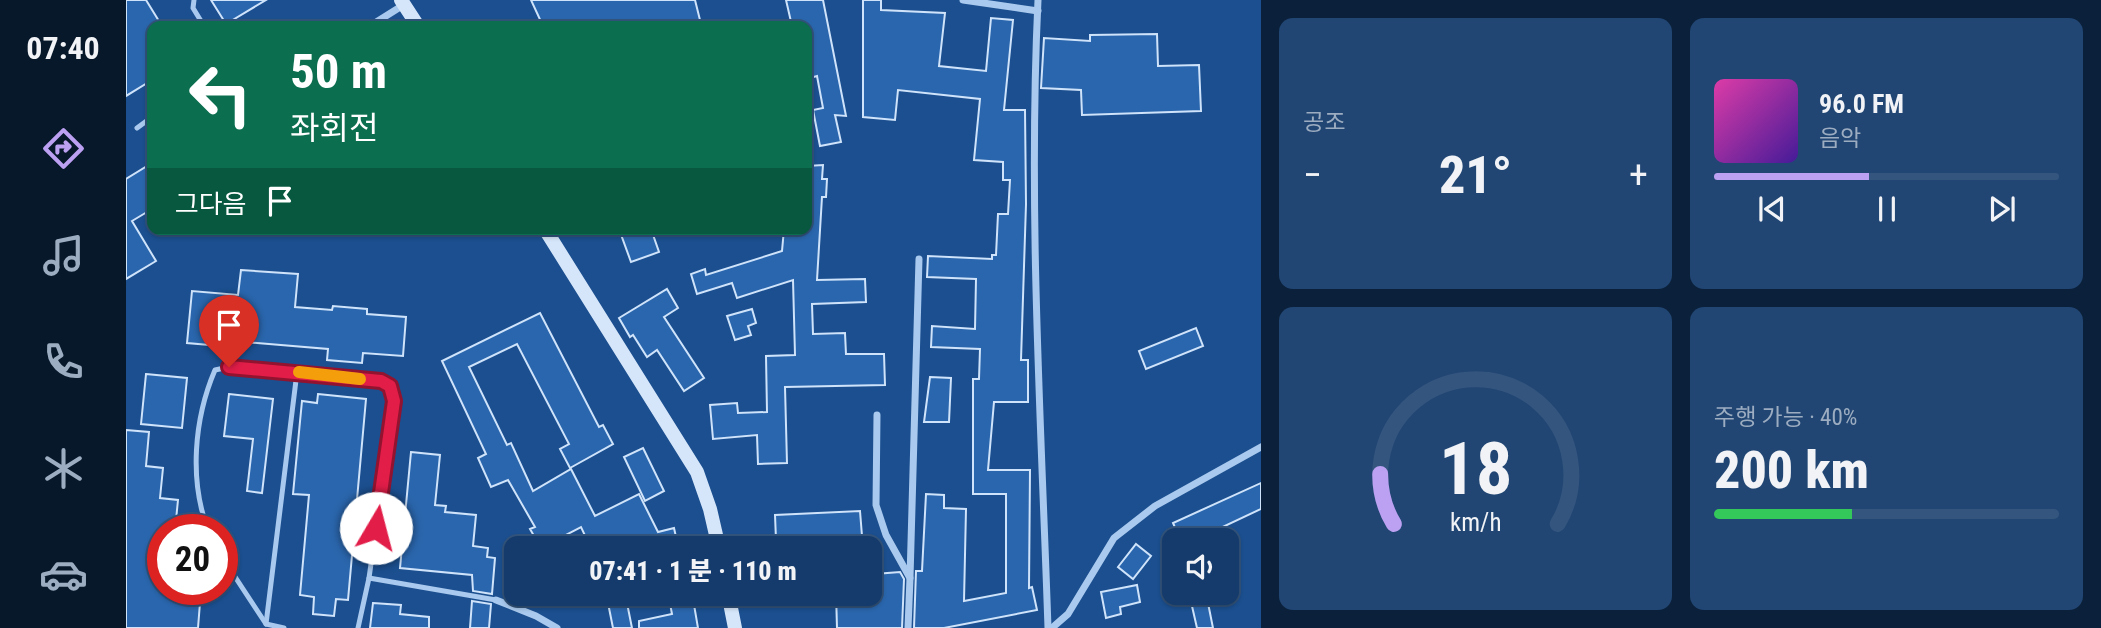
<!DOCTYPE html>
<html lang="ko">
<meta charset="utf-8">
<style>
:root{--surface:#143b6b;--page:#214673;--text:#f1f3f6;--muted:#9dadc1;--line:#33557e;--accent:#bca0f2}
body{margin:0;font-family:"Roboto Condensed","Noto Sans KR",sans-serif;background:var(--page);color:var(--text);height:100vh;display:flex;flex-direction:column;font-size:26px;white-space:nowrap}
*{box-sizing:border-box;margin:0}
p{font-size:23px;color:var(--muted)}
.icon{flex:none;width:38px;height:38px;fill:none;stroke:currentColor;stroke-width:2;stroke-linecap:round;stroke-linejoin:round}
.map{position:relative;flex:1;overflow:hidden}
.side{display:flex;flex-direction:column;gap:18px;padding:18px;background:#0b203b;width:840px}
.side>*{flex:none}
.hud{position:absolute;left:21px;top:21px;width:665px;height:214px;border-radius:14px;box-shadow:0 2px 5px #0004,0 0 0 2px var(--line);background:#0b6e4f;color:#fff;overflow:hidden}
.buttons{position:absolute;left:1036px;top:528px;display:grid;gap:14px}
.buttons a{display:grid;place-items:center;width:77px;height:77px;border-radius:14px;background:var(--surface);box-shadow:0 2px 5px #0004,0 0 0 2px var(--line);font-size:35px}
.speed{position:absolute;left:21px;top:514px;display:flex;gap:14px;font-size:35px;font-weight:700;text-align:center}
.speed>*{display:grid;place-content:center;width:91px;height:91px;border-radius:50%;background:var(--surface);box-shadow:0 2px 5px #0004,0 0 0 2px var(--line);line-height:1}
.speed .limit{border:10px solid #d22;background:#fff;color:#111}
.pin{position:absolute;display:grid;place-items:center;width:60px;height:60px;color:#fff;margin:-72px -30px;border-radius:50% 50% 50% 0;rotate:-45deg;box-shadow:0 0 7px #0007}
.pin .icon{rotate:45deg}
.me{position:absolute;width:77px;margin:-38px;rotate:8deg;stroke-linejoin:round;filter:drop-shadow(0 0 5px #0008)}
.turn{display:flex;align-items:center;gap:24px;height:147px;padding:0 28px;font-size:32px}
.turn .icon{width:91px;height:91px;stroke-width:2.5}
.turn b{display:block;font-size:49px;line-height:60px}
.then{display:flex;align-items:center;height:66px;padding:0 28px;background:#0003;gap:14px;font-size:26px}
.big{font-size:52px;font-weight:800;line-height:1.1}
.side .widget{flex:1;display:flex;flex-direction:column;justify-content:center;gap:10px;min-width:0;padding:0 24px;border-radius:14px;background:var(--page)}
.side .dial{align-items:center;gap:0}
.dial svg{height:182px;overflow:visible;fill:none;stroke:var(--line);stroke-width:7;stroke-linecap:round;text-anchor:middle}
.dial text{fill:var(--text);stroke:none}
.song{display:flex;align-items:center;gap:21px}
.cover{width:84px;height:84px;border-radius:10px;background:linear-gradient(135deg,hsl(320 70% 55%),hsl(260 70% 35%))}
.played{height:7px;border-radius:4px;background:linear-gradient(90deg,var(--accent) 45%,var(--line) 45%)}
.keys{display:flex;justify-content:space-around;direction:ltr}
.heat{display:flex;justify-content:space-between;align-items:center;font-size:38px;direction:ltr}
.charge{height:10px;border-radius:5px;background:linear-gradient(90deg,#34c759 40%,var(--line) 0)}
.side .tiles{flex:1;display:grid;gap:18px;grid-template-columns:repeat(2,1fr)}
.trip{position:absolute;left:378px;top:536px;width:378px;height:70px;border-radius:14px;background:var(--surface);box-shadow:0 2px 5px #0004,0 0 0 2px var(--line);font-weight:800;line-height:70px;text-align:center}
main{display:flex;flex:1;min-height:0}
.tab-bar{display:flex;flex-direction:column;width:126px;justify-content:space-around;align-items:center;background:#08182b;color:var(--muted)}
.tab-bar .icon{width:49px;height:49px}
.tab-bar .selected{color:var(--accent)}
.tab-bar b{font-size:32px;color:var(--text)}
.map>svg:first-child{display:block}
.building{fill:#2a66ad;stroke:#cfe3fa;stroke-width:2}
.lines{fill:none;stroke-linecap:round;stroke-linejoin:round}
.lane{stroke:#a9c9ee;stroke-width:5}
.street{stroke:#a9c9ee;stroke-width:7}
.secondary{stroke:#d6e6fa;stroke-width:14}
.route-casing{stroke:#92132f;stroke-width:18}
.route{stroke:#e11d48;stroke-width:12}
.slow{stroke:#f59e0b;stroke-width:12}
</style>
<main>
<nav class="tab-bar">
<b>07:40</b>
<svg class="icon selected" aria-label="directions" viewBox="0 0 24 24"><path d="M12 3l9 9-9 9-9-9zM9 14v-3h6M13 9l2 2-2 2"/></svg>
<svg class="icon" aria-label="music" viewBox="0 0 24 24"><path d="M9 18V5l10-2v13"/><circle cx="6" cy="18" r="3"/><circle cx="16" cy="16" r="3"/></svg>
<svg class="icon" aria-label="phone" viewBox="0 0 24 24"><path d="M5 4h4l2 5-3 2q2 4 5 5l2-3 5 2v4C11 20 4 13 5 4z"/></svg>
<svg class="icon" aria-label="climate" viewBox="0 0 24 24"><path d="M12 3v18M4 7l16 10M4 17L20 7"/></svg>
<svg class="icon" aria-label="car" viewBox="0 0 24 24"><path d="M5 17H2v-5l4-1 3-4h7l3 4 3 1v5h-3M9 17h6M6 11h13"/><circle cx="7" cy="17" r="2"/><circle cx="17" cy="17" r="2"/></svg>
</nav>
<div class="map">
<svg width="1135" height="628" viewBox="0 0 1135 628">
<rect width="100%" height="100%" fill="#1b4f8f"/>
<g class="building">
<polygon points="0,0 20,0 36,26 26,26 26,80 0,96"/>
<polygon points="85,0 140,0 100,24"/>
<polygon points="405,0 569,0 574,20 550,26 493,26 492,21 465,26 417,26"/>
<polygon points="660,0 697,0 720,116 709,115 715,142 694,146 687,110 697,108 691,76 684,78 681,65 681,26 666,26"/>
<polygon points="737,0 755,0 755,10 819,13 813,66 860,71 865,18 887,20 878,110 899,110 900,204 895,360 902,360 902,402 868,402 862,470 904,470 903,588 906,587 911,610 818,628 788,628 790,571 796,571 800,494 818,495 818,508 840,509 838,601 880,593 880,494 847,494 847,379 853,379 854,349 805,347 806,326 849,329 850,279 801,277 802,256 866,259 866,255 870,255 872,214 882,214 884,180 877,180 877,162 848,160 854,99 772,90 769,120 737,117"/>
<polygon points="1031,34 1032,66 1073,65 1075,111 956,115 955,90 915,88 918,38 964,41 964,35"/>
<polygon points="26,163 26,209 6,221 30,261 0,279 0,179"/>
<polygon points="697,165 696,179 701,179 700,197 696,197 691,280 739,279 740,302 686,304 687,334 719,333 720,354 758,354 759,385 659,387 661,463 632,464 631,435 587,439 584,405 611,403 612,413 641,412 640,356 669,355 667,280 611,298 606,283 571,294 565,274 579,269 580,275 656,251 658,229 681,229 681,166"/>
<polygon points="493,229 525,229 533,252 505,262"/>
<polygon points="115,270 172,274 169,307 206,310 207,306 241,309 241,314 280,317 277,356 237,353 236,363 201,360 202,349 96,340 95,346 61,343 66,291 112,295"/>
<polygon points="541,289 552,308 538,317 578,378 558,391 531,350 521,357 507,335 504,337 493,318"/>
<polygon points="626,309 630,323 622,326 625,335 609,340 601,316"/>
<polygon points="414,313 473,427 477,425 487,444 444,468 434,449 443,444 391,344 343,367 381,445 385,443 407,491 445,469 469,516 513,494 532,532 548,528 552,546 468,548 467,540 462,542 455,527 415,548 404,529 409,527 382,480 365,487 352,458 360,454 316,361"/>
<polygon points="1070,328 1077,346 1020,369 1013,351"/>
<polygon points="20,374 61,378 56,428 15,424"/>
<polygon points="804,377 825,378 823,422 798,422"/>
<polygon points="103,394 147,399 136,493 121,491 127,439 98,436"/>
<polygon points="192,394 240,399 222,600 210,599 208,616 187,614 188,597 174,595 183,495 167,494 176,401 191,403"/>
<polygon points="0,430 23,432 20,466 37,468 34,498 52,500 49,530 37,530 37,590 75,590 72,628 0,628"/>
<polygon points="517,448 538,491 519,501 498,457"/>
<polygon points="285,452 314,455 309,505 320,506 319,512 350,515 347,546 362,548 361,557 369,558 366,594 347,591 346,575 274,568"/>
<polygon points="1135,483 1135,509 1067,541 1055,541 1047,523"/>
<polygon points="734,511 736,536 728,536 729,548 656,548 656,539 650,540 649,515"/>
<polygon points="1010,544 1025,556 1007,579 992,567"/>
<polygon points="774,572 778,579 776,628 711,628 710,593 750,593 749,574"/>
<polygon points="1011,585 1014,602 994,607 995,614 980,618 975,592"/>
<polygon points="480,593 499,593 506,628 487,628"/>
<polygon points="542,593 566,593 572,628 513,628 513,621 546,614"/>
<polygon points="1063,593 1080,593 1087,628 1071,628"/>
<polygon points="346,601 365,604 363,628 344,628"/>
<polygon points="247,603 275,605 274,614 303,617 303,628 244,628"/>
</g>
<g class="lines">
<g class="lane">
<polyline points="68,0 67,8 78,26"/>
<polyline points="11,128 26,117"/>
<path d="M 82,530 C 63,480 68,419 89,370 L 103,367 L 255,381 L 264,386 L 268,401 L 243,578 L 232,628"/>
<polyline points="96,557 140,624"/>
<polyline points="243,578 370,600"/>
<polyline points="158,628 140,624 171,372"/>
</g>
<g class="street">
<polyline points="837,0 912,11"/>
<path d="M 912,0 C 902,209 915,419 922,628"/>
<polyline points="244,26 279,4"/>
<polyline points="751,415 750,505 760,535 784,578 782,628"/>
<polyline points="784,578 793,259"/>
<polyline points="370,600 410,616 431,628"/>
<polyline points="926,628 942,614 988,538 1029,506 1135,447"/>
</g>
<g class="secondary">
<polyline points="275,0 292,26"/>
<polyline points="419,229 571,472 584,509 593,548"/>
<polyline points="602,593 609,628"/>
</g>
</g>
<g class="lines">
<g class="route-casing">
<polyline id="route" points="103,367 255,381 264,386 268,401 250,528"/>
</g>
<use href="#route" class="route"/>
<polyline class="slow" points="173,372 234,379"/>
</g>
</svg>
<div class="buttons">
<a><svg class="icon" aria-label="sound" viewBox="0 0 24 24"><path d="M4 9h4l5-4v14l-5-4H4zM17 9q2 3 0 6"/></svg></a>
</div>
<div class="speed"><div class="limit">20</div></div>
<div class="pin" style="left:103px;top:367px;background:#d93025"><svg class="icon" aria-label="arrive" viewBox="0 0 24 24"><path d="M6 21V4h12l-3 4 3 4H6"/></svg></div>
<svg class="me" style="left:250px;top:528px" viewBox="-20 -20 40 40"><circle r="19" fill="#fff"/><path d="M0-13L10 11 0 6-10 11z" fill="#e11d48"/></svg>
<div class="trip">07:41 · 1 분 · 110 m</div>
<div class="hud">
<div class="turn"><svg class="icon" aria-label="left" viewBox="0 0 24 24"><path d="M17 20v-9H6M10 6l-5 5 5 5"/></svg><div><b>50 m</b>좌회전</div></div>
<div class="then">그다음<svg class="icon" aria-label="arrive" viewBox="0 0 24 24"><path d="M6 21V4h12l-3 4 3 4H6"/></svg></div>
</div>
</div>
<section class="side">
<div class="tiles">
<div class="widget"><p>공조</p>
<div class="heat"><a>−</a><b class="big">21°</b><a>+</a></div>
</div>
<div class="widget">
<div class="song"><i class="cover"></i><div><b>96.0 FM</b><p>음악</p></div></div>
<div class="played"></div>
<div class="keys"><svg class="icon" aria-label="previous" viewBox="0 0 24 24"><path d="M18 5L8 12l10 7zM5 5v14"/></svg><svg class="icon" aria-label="pause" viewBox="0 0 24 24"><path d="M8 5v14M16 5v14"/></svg><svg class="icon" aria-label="next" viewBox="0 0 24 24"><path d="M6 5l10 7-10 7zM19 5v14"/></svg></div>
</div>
<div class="widget dial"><svg viewBox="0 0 100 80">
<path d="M14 69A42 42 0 1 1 86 69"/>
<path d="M14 69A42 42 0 0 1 8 47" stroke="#bca0f2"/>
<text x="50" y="56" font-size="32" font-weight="700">18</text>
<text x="50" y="72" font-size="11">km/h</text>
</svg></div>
<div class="widget"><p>주행 가능 · 40%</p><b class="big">200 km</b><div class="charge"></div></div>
</div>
</section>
</main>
